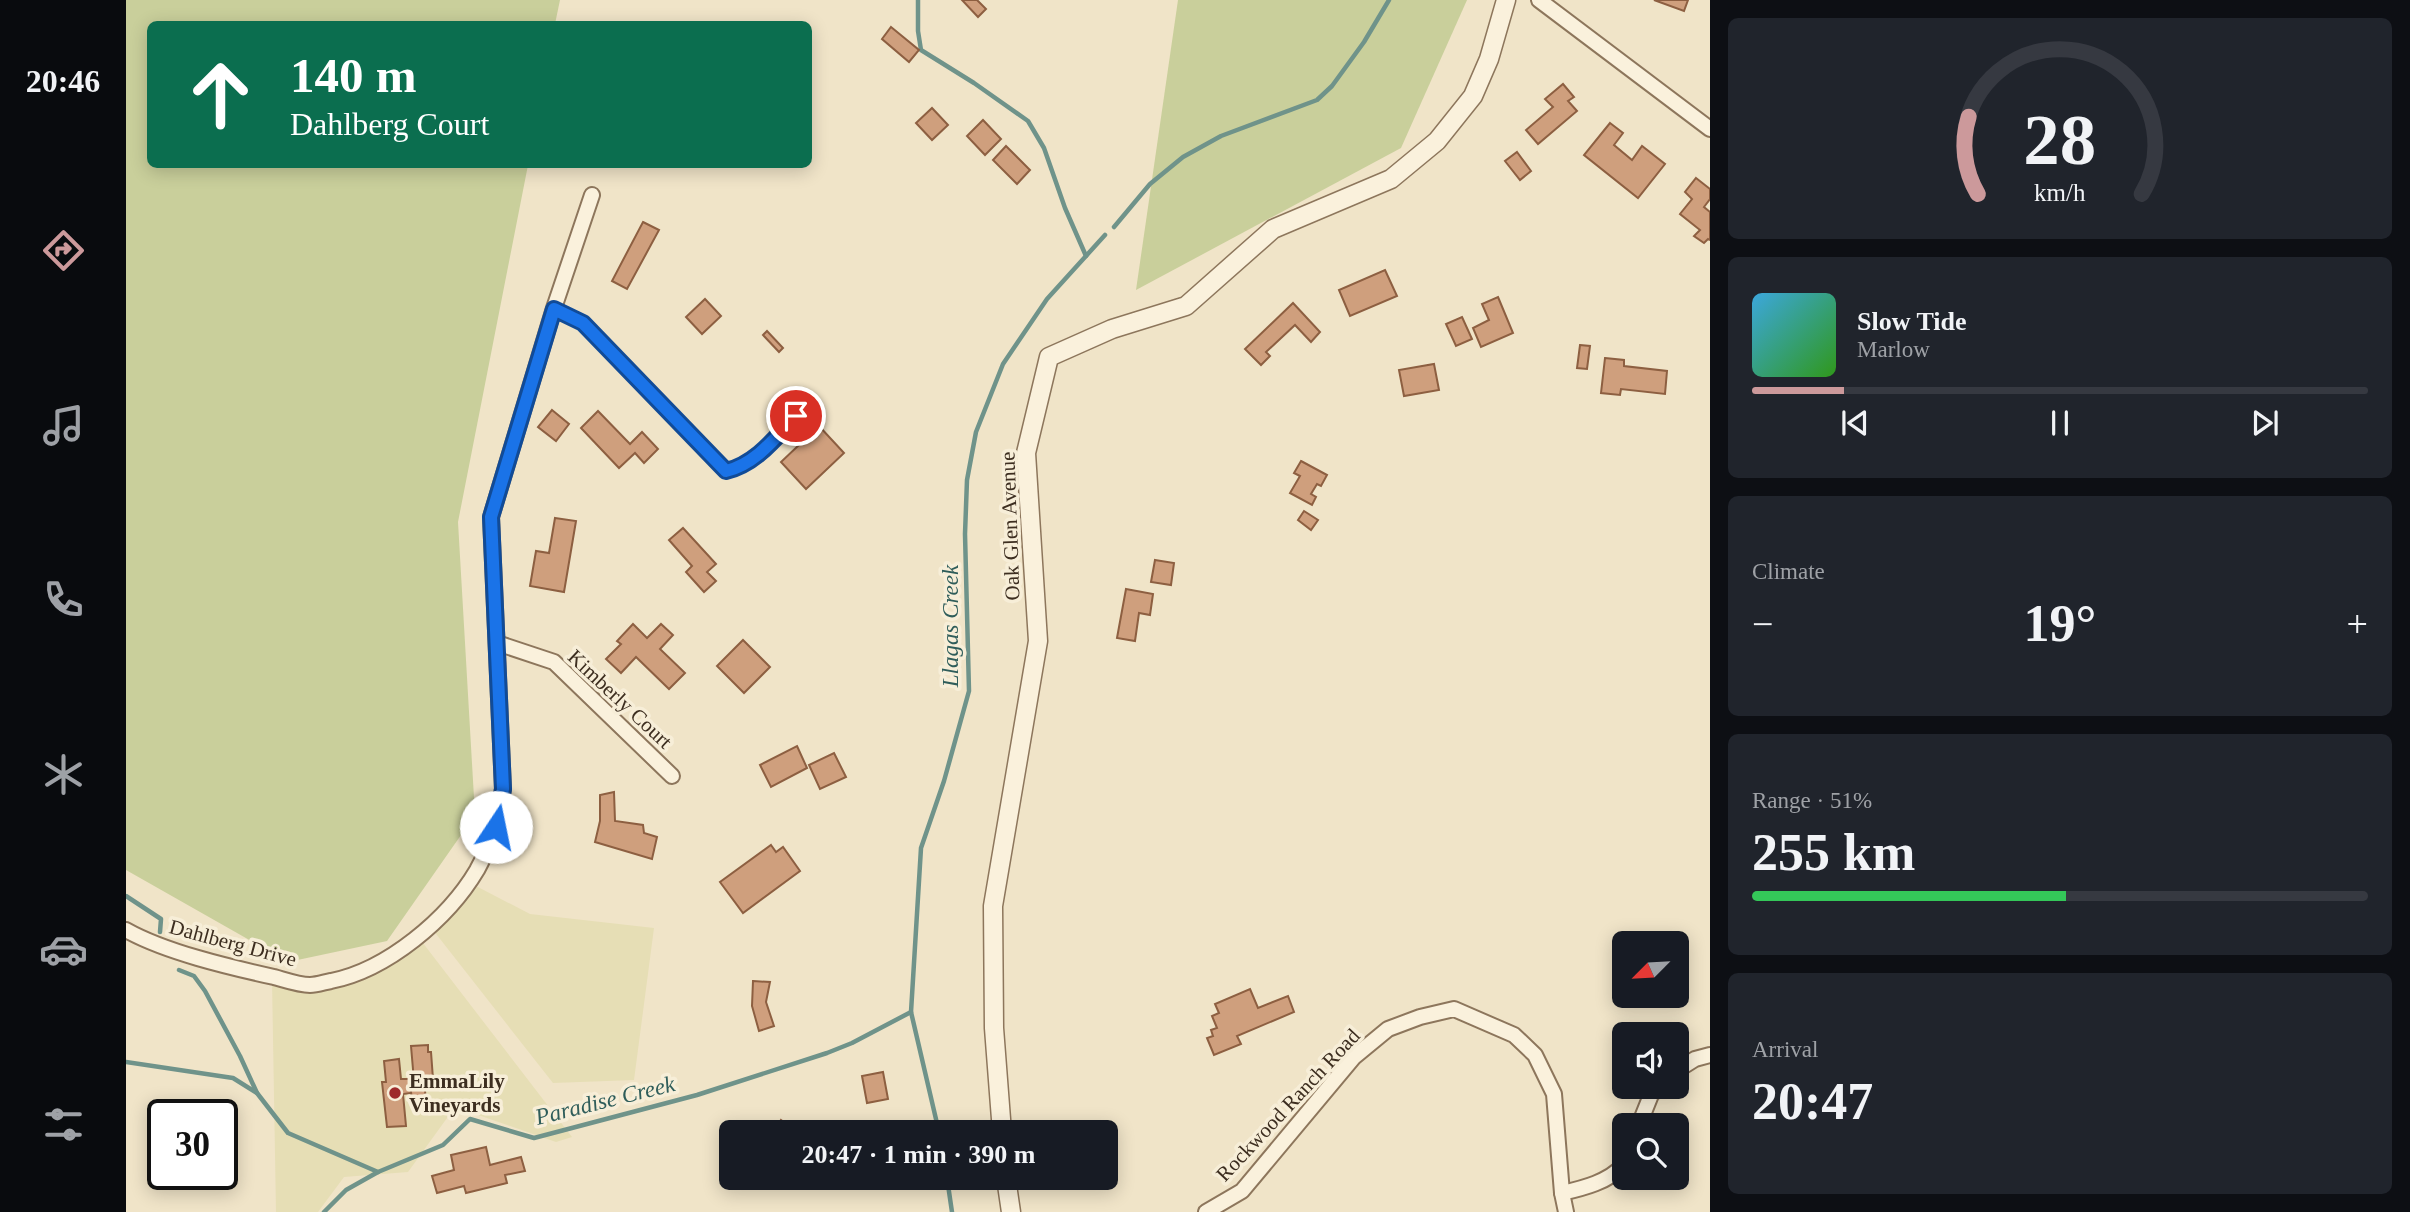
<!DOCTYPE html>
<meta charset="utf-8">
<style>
:root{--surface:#171b24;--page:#20242c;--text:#f1f3f6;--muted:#9ea1a6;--line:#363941;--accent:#cc999b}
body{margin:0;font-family:"Times New Roman",serif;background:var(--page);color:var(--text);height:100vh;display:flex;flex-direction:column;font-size:26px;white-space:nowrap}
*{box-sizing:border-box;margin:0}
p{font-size:23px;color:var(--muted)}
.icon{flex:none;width:38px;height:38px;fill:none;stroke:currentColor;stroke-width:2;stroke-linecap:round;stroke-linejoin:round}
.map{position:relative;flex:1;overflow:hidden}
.drawer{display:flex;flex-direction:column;gap:18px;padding:18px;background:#0d0f14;width:700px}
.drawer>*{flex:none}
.guide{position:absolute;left:21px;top:21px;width:665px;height:147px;border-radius:10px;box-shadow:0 4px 18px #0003;background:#0b6e4f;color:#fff;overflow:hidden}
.needle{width:46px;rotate:246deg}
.tools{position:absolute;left:1486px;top:931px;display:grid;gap:14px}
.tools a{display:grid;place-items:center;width:77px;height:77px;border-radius:10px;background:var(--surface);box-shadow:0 4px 18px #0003;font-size:35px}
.speed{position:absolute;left:21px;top:1099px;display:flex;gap:14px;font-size:35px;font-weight:700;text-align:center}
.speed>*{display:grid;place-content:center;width:91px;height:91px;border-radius:50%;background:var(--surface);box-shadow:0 4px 18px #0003;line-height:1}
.speed .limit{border:4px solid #111;border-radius:10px;background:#fff;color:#111}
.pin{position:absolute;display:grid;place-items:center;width:60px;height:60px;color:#fff;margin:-30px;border:4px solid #fff;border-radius:50%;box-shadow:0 2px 7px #0007}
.me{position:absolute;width:77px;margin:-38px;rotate:11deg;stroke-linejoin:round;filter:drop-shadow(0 0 5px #0008)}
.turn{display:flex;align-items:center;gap:24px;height:147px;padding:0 28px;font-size:32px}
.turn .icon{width:91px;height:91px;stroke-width:2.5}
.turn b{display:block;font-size:49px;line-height:60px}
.big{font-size:52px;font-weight:700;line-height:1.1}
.drawer .card{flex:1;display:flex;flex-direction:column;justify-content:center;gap:10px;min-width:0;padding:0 24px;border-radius:10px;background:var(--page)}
.drawer .dial{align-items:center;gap:0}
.dial svg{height:182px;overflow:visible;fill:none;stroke:var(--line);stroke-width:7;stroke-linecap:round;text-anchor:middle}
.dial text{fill:var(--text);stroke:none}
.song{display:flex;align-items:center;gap:21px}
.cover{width:84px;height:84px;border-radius:10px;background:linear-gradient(135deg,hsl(200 70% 55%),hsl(110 70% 35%))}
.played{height:7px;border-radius:4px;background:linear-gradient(90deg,var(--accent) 15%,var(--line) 15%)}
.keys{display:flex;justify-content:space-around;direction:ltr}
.heat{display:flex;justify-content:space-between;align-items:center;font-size:38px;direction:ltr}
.charge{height:10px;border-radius:5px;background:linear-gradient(90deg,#34c759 51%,var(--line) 0)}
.trip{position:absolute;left:593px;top:1120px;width:399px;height:70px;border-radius:10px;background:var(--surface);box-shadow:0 4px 18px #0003;font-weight:700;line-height:70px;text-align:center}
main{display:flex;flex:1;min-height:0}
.tab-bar{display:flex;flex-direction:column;width:126px;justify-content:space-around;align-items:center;background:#090b0e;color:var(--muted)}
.tab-bar .icon{width:49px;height:49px}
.tab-bar .current{color:var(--accent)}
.tab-bar b{font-size:32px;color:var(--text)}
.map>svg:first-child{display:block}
.farmland{fill:#e6deb5}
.green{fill:#c9cf9b}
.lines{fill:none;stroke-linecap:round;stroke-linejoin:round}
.stream{stroke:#6f938a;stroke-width:4.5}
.building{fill:#cf9f7d;stroke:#8d5f41;stroke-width:2}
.service-casing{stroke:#8d765c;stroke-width:10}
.minor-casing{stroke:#8d765c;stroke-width:18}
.tertiary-casing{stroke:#8d765c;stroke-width:21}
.service{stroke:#faf1dc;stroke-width:7}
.minor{stroke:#faf1dc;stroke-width:14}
.tertiary{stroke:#faf1dc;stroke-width:18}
.route-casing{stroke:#114b97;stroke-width:18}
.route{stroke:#1a73e8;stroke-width:12}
.poi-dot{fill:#9e2a2b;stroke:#f7eed8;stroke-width:2.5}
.labels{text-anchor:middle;stroke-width:7;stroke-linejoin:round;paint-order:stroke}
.street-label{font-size:21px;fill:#3d2e20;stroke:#f7eed8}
.poi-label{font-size:21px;font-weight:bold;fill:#3d2e20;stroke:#f7eed8;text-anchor:start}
.water-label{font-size:23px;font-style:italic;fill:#2f5d5a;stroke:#f7eed8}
</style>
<main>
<nav class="tab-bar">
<b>20:46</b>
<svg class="icon current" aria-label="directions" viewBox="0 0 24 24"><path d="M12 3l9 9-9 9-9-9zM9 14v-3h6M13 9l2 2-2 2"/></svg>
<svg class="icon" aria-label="music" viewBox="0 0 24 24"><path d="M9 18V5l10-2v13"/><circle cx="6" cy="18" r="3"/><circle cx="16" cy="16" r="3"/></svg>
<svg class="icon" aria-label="phone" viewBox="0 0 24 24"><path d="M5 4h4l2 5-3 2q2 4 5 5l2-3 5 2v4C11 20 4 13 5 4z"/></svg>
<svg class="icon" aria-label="climate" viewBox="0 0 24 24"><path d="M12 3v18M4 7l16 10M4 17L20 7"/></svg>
<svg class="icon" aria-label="car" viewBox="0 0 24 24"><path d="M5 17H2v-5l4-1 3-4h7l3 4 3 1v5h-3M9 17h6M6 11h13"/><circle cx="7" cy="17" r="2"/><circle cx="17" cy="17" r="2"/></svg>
<svg class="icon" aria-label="filters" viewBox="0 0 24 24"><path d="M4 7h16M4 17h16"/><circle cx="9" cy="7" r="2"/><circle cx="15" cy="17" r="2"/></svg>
</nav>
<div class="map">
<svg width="1584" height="1212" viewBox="0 0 1584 1212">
<rect width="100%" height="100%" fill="#f0e4c8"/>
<g class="farmland">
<polygon points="350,886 404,914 528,928 508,1080 427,1083 307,930"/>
<polygon points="290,934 446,1137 430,1142 329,1107 282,1172 218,1177 192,1212 150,1212 146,980 165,981 220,974"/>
</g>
<g class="green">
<polygon points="0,0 434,0 429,24 24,24 24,164 402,165 332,522 349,815 261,941 162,962 0,870"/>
<polygon points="1052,0 1341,0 1275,148 1010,290"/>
</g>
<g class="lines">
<g class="stream">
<polyline points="792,0 792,31 795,50 848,83 902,121 918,148 939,208 960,256"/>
<polyline points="988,227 1024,184 1057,157 1095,136 1191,100 1206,86 1238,42 1263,0"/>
<polyline points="0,896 35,919 34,932"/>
<polyline points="53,970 68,976 79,991 114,1056 131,1093"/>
<polyline points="0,1062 107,1078 131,1093 162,1133 252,1172"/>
<polyline points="813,1132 785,1012 795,848 818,781 843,691 839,534 841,480 850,432 877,364 921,299 979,235"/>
<polyline points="821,1178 826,1212"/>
<polyline points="198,1212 220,1190 252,1172 317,1145 344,1119 408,1138 571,1095 701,1053 726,1043 785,1012"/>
</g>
</g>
<g class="building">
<polygon points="836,0 851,0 860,9 852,17"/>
<polygon points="1528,0 1562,0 1558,11"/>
<polygon points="765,27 793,50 783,62 756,39"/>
<polygon points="1437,84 1448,97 1442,101 1451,111 1412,144 1400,130 1427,107 1419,99"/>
<polygon points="806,108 822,125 806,140 790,123"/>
<polygon points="857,120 875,139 859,155 841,136"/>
<polygon points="1484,123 1497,133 1488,145 1506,160 1516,146 1539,164 1512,198 1458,155"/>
<polygon points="880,146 904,170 891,184 867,160"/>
<polygon points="1391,152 1405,171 1394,180 1379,161"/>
<polygon points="1570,178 1584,189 1584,199 1578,207 1584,212 1584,240 1582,239 1578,243 1568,236 1574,230 1554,214 1566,199 1559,192"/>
<polygon points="517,222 533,230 501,289 486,281"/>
<polygon points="1259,270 1271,296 1224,316 1213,290"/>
<polygon points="1372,297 1387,333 1355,347 1347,328 1363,320 1356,304"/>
<polygon points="579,299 595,316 576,334 560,317"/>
<polygon points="1167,303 1194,332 1185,342 1169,325 1140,352 1144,356 1135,365 1119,349"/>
<polygon points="1336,317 1346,339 1330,346 1320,324"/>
<polygon points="641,331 657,348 653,352 637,335"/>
<polygon points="1454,345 1464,346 1461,369 1451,368"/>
<polygon points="1479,358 1498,360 1498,366 1541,371 1539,394 1495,389 1494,395 1475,393"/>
<polygon points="1308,364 1313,390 1278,396 1273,370"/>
<polygon points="426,410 443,424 430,441 412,427"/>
<polygon points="472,411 504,444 516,432 532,449 518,463 509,453 493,468 455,428"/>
<polygon points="693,426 718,453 680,489 655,462"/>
<polygon points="1175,461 1201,475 1195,486 1191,484 1185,494 1190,497 1186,505 1164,493 1174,476 1168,473"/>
<polygon points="1178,511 1192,520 1185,530 1172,520"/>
<polygon points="429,518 450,521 438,592 404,586 410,551 423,553"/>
<polygon points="557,528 590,564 581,572 590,581 578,592 560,572 566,566 543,540"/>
<polygon points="1029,560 1048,563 1045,585 1025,582"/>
<polygon points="1000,589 1027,594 1024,615 1013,613 1009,641 991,638"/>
<polygon points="507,624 521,638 535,624 547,635 534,649 559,673 543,689 510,657 495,673 480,659 495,644 491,641"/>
<polygon points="617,640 644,667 618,693 591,666"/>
<polygon points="671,746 681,768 645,787 634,765"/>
<polygon points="708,753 720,777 694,789 683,765"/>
<polygon points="488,792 489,821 517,825 518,833 531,837 526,859 469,842 474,821 474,795"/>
<polygon points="645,845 650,852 657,847 674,871 617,913 594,882"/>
<polygon points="627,981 644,982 640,1002 648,1026 633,1031 626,1006"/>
<polygon points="1124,989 1132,1008 1162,996 1168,1012 1111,1036 1115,1044 1088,1055 1081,1038 1087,1036 1085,1030 1091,1028 1086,1016 1093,1013 1089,1004"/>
<polygon points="302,1045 302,1052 305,1052 307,1079 288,1081 285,1046"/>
<polygon points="273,1059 275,1079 283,1079 285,1093 277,1094 280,1126 261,1127 256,1082 260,1082 258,1061"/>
<polygon points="757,1072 762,1099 741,1103 736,1076"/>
<polygon points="298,1080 300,1101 286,1102 284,1081"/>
<polygon points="655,1120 673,1132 647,1132"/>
<polygon points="360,1147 364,1165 395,1157 399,1171 379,1175 381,1183 340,1193 338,1186 311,1193 306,1176 328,1170 325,1155"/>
</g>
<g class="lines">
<g class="service-casing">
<path id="service" d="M 428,308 L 457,323 L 600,471 C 630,464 650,437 670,416"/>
</g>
<g class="minor-casing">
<g id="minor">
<polyline points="1413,0 1584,129"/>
<polyline points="371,643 428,662 546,776"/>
<path d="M 0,930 C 39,952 103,967 148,977 C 159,980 173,985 184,985 C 191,985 199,982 205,981 C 261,970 322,919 351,870 C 365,845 372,817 377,789 L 365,517 L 428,308 L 466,195"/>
<polyline points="1550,1071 1569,1059 1584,1055"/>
<polyline points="1513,1125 1525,1095 1533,1087"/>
<path d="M 1436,1193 C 1458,1188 1482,1182 1498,1165"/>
<polyline points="1080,1212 1116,1191 1228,1057 1262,1029 1294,1017 1328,1009 1388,1035 1409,1055 1428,1094 1436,1193 1440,1212"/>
</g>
</g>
<g class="tertiary-casing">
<g id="tertiary">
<polyline points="876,1132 868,1028 867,906 912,641 900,453 923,357 986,329 1060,306 1147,229 1265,179 1311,141 1347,96 1363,59 1380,0"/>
<polyline points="880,1178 885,1212"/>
</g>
</g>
<use href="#service" class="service"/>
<use href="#minor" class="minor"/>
<use href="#tertiary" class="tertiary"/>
</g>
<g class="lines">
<g class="route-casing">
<path id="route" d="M 370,827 L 377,789 L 365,517 L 428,309 L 457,323 L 600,471 C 630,464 650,437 670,416"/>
</g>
<use href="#route" class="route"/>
</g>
<circle class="poi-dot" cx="269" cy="1093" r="7"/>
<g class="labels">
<g class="street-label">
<text transform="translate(884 526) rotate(-92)" y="7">Oak Glen Avenue</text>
<text transform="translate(494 699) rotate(43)" y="7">Kimberly Court</text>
<text transform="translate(107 943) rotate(15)" y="7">Dahlberg Drive</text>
<text transform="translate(1162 1105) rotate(-47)" y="7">Rockwood Ranch Road</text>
</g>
<g class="poi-label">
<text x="283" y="1088">EmmaLily<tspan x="283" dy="24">Vineyards</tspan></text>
</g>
<g class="water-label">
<text transform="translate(824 626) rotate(-90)" y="8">Llagas Creek</text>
<text transform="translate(479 1100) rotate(-14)" y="8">Paradise Creek</text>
</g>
</g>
</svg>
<div class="tools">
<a><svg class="needle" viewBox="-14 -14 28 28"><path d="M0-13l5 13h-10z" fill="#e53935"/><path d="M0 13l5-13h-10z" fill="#9ea1a6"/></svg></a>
<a><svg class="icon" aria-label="sound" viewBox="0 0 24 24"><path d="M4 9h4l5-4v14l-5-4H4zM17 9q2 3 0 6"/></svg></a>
<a><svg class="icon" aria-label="search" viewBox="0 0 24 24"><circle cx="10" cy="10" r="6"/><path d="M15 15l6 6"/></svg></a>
</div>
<div class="speed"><div class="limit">30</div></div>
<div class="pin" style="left:670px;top:416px;background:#d93025"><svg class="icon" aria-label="arrive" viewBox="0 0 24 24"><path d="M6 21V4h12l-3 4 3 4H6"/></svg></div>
<svg class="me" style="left:370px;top:827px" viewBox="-20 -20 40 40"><circle r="19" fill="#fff"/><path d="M0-13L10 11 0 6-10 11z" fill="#1a73e8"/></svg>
<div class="trip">20:47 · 1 min · 390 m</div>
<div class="guide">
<div class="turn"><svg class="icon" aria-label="ahead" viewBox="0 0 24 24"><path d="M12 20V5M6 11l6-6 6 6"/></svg><div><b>140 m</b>Dahlberg Court</div></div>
</div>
</div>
<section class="drawer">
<div class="card dial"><svg viewBox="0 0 100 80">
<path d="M14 69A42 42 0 1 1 86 69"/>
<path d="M14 69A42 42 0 0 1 10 35" stroke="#cc999b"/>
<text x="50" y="56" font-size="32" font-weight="700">28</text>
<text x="50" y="72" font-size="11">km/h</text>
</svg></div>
<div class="card">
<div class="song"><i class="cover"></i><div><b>Slow Tide</b><p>Marlow</p></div></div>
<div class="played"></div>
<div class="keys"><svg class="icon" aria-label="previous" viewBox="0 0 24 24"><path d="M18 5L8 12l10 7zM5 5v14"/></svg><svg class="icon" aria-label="pause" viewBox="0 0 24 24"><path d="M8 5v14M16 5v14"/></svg><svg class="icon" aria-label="next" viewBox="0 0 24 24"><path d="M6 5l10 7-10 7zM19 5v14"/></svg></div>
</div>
<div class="card"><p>Climate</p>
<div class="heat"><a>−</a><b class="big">19°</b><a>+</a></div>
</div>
<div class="card"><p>Range · 51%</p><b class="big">255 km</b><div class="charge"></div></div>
<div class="card"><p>Arrival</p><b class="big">20:47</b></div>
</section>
</main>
